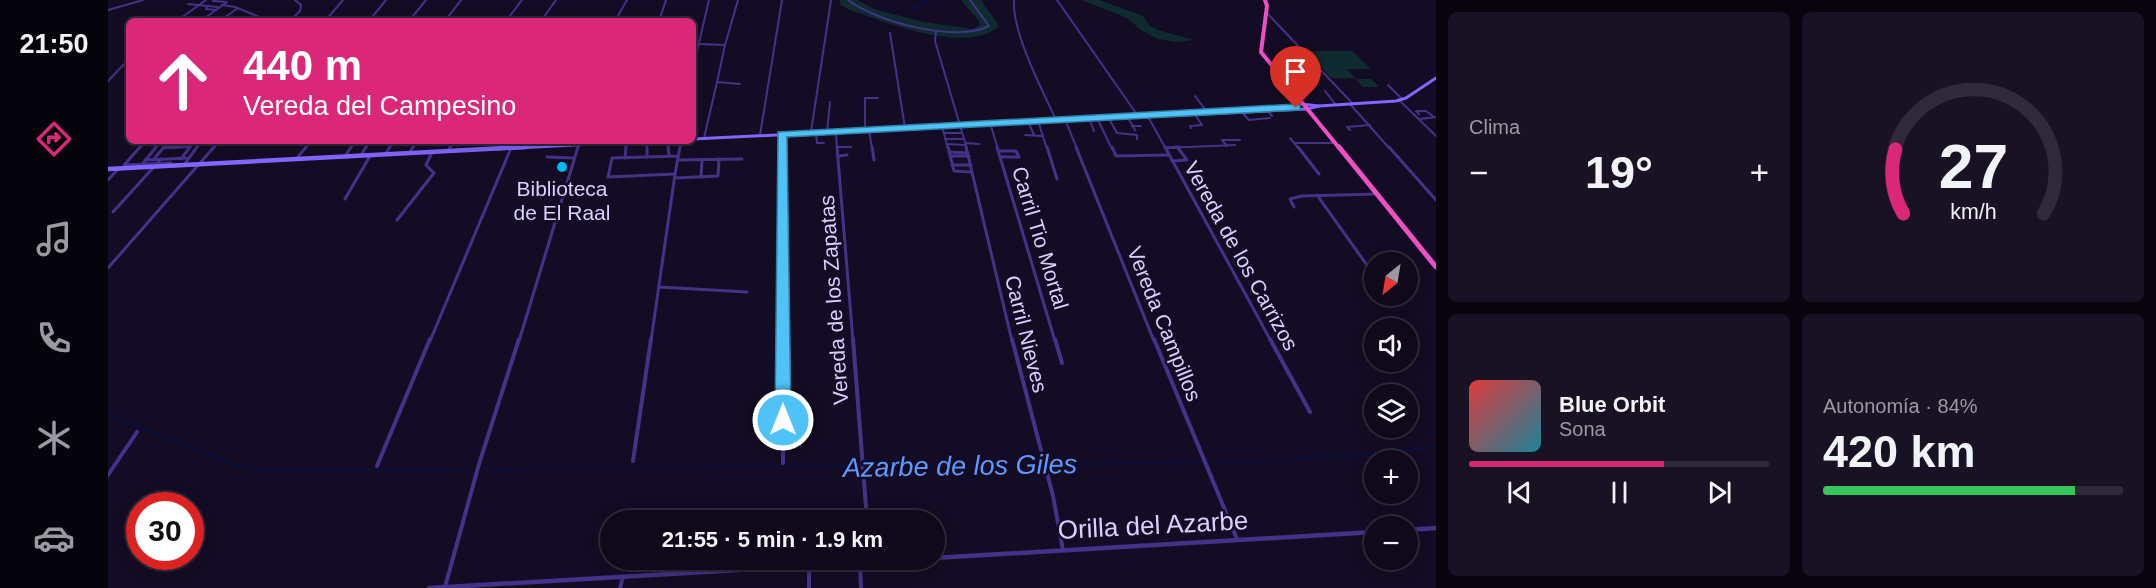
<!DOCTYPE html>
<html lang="es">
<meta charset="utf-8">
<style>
:root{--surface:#0f091b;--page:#181224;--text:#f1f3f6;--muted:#9b9aa3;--line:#2f2a3a;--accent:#db2777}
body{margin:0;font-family:Helvetica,sans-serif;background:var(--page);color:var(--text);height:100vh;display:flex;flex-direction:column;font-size:22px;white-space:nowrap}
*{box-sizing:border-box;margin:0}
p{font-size:20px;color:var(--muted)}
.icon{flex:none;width:33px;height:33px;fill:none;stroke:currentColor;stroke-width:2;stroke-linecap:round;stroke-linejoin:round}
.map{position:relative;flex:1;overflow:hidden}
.panel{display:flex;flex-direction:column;gap:12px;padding:12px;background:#08050f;width:720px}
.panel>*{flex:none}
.banner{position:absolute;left:18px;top:18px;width:570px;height:126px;border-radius:9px;box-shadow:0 3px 15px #0003,0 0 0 2px var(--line);background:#db2777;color:#fff;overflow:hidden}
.needle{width:39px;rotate:210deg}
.fabs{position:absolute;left:1256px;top:252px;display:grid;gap:12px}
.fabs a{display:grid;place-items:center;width:54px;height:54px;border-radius:50%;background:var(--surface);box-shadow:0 3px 15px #0003,0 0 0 2px var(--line);font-size:30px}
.speed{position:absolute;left:18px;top:492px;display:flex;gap:12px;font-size:30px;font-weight:700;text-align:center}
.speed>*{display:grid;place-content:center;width:78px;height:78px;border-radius:50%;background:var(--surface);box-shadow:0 3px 15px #0003,0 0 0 2px var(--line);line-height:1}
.speed .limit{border:9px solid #d22;background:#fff;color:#111}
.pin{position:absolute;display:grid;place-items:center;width:51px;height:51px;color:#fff;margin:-62px -26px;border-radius:50% 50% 50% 0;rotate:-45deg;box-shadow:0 0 6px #0007}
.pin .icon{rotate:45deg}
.me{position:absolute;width:66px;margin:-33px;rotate:0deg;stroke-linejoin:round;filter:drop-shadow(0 0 4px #0008)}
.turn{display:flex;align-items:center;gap:21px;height:126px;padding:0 18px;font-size:27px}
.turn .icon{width:78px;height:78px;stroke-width:2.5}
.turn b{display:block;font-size:42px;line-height:51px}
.big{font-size:45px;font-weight:600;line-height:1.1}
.panel .tile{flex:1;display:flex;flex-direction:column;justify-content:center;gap:9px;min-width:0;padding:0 21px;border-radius:9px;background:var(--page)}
.panel .dial{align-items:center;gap:0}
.dial svg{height:156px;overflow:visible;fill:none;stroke:var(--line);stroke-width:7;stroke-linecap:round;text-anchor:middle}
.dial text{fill:var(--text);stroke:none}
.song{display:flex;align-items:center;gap:18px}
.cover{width:72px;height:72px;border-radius:9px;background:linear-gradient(135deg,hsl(0 70% 55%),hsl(190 70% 35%))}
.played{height:6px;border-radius:3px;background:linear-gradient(90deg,var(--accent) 65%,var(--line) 65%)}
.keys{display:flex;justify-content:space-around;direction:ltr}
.heat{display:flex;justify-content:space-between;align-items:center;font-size:33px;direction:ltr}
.charge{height:9px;border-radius:4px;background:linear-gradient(90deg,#34c759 84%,var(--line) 0)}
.panel .tiles{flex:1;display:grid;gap:12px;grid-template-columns:repeat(2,1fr)}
.trip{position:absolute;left:492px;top:510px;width:345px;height:60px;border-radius:30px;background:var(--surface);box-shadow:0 3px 15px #0003,0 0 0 2px var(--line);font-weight:600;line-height:60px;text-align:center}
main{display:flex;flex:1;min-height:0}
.menu{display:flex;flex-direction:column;width:108px;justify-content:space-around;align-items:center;background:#06040b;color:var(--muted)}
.menu .icon{width:42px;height:42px}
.menu .active{color:var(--accent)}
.menu b{font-size:27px;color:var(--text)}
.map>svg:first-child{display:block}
.green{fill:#0e2b2f}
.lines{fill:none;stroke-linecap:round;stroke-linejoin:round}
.stream{stroke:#051244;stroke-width:1.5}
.canal{stroke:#051244;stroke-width:3}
.minor-far2{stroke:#433288;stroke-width:2}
.minor-far1{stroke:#433288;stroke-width:3}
.minor{stroke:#433288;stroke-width:4}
.tertiary{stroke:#433288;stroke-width:4.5}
.secondary-far1{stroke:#8266ff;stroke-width:3}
.secondary{stroke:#8266ff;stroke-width:4.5}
.trunk-far1{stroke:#ed50c2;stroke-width:4}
.trunk{stroke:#ed50c2;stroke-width:5}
.route{fill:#4fc3f7;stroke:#337fa1;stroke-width:1.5}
.poi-dot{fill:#00b9fa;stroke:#140c24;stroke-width:2}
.labels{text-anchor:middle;stroke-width:5;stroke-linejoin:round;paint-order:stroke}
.poi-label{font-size:21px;fill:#dccfff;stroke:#140c24}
.street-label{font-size:21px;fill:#dccfff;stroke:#140c24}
.near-street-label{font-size:26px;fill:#dccfff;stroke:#140c24}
.near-water-label{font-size:27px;font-style:italic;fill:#5d9aff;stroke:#140c24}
</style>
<main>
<nav class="menu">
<b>21:50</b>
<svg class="icon active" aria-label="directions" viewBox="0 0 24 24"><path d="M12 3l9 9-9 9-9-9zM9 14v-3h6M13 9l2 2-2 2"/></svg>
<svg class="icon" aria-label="music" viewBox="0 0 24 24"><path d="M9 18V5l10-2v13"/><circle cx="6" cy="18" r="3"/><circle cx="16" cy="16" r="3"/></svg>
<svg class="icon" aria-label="phone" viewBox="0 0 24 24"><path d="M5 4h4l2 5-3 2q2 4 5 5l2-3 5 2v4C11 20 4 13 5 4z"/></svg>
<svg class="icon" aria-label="climate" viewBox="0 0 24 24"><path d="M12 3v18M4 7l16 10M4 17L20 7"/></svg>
<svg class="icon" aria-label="car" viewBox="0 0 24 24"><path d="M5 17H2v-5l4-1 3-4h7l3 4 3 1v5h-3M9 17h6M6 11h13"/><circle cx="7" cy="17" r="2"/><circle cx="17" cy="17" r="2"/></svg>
</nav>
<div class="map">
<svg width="1328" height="588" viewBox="0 0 1328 588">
<rect width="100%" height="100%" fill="#140c24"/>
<g class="green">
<path d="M 731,0 L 750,0 L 766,9 L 815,22 L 865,29 L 872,25 L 871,21 L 853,0 L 873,0 L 891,26 C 859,55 780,23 742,10 L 733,5 Z"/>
<polygon points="974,0 991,0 1035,16 1041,25 1050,30 1086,40 1069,42 1050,39 1033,30 1019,18"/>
<polygon points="1196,51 1244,51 1263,69 1239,69 1248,79 1263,79 1271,87 1255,87 1247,78 1224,78"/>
</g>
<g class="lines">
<g class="stream">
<polyline points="0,415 127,465 149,469 362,469"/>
<polyline points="940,465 1183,460 1328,447"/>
<polyline points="376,469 935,465"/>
</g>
<polyline class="canal" points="804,9 821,0"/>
<g class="minor-far2">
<path d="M 740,0 C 769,22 848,43 881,26 L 862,0"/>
<path d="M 906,0 C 904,33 934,89 948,120"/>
<polyline points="949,0 1030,116"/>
<polyline points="80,4 110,7"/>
<polyline points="114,5 127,7 161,21"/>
<polyline points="99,7 98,9 108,10"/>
<polyline points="0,10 35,0"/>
<polyline points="1158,12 1245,104"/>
<polyline points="75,17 96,19"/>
<polyline points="69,21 98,0"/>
<polyline points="78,21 87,21"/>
<polyline points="93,21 119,2 105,1 107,0"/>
<polyline points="112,21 130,8"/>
<polyline points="182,21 192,11 193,5 187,0"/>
<polyline points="217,21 235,0"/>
<polyline points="261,21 278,0"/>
<polyline points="301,21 318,0"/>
<polyline points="337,21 353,0"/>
<polyline points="398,21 414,0"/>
<polyline points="433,21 448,0"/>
<polyline points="507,21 519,0"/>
<polyline points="551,21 558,0"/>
<polyline points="828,31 827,41 859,149"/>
<polyline points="782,33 797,128"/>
<polyline points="591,44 617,45 609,82"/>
<polyline points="617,45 630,0"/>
<polyline points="585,68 601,0"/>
<polyline points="0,81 21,59"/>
<polyline points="1280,85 1294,99"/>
<polyline points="1181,87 1199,87"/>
<polyline points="1217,91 1228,105"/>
<polyline points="1087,96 1099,112"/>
<polyline points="1291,100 1328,136"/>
<polyline points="1242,104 1282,149"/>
<polyline points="1158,109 1164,116"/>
<polyline points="1132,110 1141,120 1162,118"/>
<polyline points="1311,114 1308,111 1318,111 1326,117"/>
<polyline points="1039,115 1058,149"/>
<polyline points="1019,116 1027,130"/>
<polyline points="1000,117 1009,133 1029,135 1029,139"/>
<polyline points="981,118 986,131"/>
<polyline points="989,118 1004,149"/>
<polyline points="957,119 969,149"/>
<polyline points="1312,119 1328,117"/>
<polyline points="920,121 926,135"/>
<polyline points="930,121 939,149"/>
<polyline points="882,123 890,149"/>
<polyline points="834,126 840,149"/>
<polyline points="1024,126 1033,126"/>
<polyline points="1083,128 1082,126 1094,125 1086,113"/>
<polyline points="761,129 764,149"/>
<polyline points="757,130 757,98 770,98"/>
<polyline points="1242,130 1239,127 1262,125"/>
<polyline points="728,131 729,149"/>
<polyline points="703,132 723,0"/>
<polyline points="708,132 709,143 716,143"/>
<polyline points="719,132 722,102"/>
<polyline points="836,133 854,133"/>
<polyline points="674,134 674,149"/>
<polyline points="652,135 674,0"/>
<polyline points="917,135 934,136"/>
<polyline points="596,138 609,82 632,84"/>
<polyline points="1182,138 1191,149"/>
<polyline points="837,139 856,139"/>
<polyline points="539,141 539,149"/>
<polyline points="560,141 561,149"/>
<polyline points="38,142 50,141"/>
<polyline points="858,143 871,144"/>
<polyline points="1187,143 1227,143"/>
<polyline points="58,144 85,143"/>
<polyline points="839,144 858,145"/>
<polyline points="435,146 438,141"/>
<polyline points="1119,146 1114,140 1132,140"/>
<polyline points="729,147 743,147"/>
<polyline points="55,148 82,147"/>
<polyline points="1057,148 1127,145"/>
<polyline points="31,149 38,141"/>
<polyline points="47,149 53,141"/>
<polyline points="54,149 61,141"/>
<polyline points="81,149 87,141"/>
<polyline points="88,149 94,141"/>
<polyline points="105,149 112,141"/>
<polyline points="197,149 203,141"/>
<polyline points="242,149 248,141"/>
<polyline points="257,149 262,141"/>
<polyline points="281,149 286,141"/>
<polyline points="304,149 310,141"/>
<polyline points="342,149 346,141"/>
<polyline points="470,149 471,145"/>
<polyline points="518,149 518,142"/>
<polyline points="572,149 573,141"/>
</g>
<g class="minor-far1">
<polyline points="539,147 539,157"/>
<polyline points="560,147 561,156"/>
<polyline points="674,147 675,341"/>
<polyline points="729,147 745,341"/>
<polyline points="764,147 766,160"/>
<polyline points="840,147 846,171 863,172"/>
<polyline points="858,147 904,341"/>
<polyline points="889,147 947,341"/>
<polyline points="939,147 949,179"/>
<polyline points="968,147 1046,341"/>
<polyline points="1004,147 1008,156 1061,155"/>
<polyline points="1057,147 1163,341"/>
<polyline points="1190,147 1211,174"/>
<polyline points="1281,147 1328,200"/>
<polyline points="55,148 72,147"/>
<polyline points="1057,148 1071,147"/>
<polyline points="341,150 342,147"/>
<polyline points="890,151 908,151 911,157 892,157"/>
<polyline points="841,152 860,153"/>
<polyline points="278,153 282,147"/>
<polyline points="301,153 305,147"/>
<polyline points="238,155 243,147"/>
<polyline points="253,155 258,147"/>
<polyline points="570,156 504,158 500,177 567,174 572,147"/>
<polyline points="730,156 739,155"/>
<polyline points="842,156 861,156"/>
<polyline points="439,157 466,158"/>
<polyline points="189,158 198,147"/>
<polyline points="517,158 518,147"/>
<polyline points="73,159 82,147"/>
<polyline points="37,160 81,158"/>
<polyline points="45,160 56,147"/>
<polyline points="570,160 634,159"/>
<polyline points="1064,161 1079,160 1070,148"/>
<polyline points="17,164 32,147"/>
<polyline points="16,165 63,163"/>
<polyline points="76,165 89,147"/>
<polyline points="844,165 863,165"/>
<polyline points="33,166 48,147"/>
<polyline points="593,177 594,160"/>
<polyline points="567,178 610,176 611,159"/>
<polyline points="0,180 11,168"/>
<polyline points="1209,195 1266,275"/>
<polyline points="237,199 262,156"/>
<polyline points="1186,207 1182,199 1194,196 1269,194"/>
<polyline points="5,212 53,159"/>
<polyline points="289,220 326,173 318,165 324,152"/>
<polyline points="0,268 106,147"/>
<polyline points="551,287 639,292"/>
<polyline points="1281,296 1287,303"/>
<polyline points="322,341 403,148"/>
<polyline points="411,341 470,147"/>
<polyline points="543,341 567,174"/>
</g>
<g class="minor">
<polyline points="675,339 675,463"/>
<polyline points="745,339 759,520"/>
<polyline points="904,339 945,496 955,550"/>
<polyline points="947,339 954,363"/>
<polyline points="1046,339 1129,539"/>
<polyline points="1162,339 1202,412"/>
<polyline points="525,461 543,339"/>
<polyline points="269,466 322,339"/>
<polyline points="0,475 29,432"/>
<polyline points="752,562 753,588"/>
<polyline points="701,566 701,588"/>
<polyline points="337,587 371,464 411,339"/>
<polyline points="512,588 515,577"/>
</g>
<g class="tertiary">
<polyline points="1299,530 1328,528"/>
<polyline points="826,558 1266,532"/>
<polyline points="321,588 803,560"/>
</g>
<g class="secondary-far1">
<polyline points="1193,104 1211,106 1288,101 1298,98 1328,78"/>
<polyline points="585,139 1199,109 1211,106"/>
<polyline points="389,149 541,141"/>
</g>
<polyline class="secondary" points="0,169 418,147"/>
<polyline class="trunk-far1" points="1157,0 1159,6 1153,52 1232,149"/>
<polyline class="trunk" points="1231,147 1328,267"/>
</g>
<polygon class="route" points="1188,104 1192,105 1192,110 679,137 683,420 680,425 675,427 669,425 667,420 670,132"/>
<circle class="poi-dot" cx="454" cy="167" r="6"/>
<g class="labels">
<g class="poi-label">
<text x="454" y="196">Biblioteca<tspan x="454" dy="24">de El Raal</tspan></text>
</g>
<g class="street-label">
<text transform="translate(932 238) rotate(73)" y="7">Carril Tio Mortal</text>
<text transform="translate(1133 256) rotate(61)" y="7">Vereda de los Carrizos</text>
<text transform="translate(726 300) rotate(-94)" y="7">Vereda de los Zapatas</text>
<text transform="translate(1056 324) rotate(68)" y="7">Vereda Campillos</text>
<text transform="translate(918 334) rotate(76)" y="7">Carril Nieves</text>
</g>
<g class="near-street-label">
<text transform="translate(1045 525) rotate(-3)" y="9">Orilla del Azarbe</text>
</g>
<g class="near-water-label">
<text transform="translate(852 466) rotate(-1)" y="9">Azarbe de los Giles</text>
</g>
</g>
</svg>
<div class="fabs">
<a><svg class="needle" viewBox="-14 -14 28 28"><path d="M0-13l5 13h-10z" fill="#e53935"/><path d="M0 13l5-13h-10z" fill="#9b9aa3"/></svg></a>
<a><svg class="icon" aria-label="sound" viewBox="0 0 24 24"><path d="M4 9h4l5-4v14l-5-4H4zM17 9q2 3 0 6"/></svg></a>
<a><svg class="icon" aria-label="layers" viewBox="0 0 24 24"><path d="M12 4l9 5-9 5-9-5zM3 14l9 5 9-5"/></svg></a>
<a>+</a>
<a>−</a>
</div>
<div class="speed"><div class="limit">30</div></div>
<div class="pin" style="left:1188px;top:108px;background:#d93025"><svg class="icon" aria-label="arrive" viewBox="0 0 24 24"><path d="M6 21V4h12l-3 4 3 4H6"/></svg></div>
<svg class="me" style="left:675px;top:420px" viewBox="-20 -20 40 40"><circle r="17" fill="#4fc3f7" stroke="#fff" stroke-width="3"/><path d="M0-11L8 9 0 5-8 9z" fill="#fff"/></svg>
<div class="trip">21:55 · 5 min · 1.9 km</div>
<div class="banner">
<div class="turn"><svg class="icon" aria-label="ahead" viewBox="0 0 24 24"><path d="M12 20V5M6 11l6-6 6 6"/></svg><div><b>440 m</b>Vereda del Campesino</div></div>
</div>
</div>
<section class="panel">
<div class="tiles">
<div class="tile"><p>Clima</p>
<div class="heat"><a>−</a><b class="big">19°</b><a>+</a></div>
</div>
<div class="tile dial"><svg viewBox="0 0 100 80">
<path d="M14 69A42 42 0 1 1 86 69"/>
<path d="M14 69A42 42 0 0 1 10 36" stroke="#db2777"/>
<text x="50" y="56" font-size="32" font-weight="700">27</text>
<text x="50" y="72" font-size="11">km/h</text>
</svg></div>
<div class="tile">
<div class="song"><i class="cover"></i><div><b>Blue Orbit</b><p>Sona</p></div></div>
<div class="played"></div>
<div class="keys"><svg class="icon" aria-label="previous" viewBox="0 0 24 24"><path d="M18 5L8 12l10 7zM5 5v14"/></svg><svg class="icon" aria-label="pause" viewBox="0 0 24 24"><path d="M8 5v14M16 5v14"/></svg><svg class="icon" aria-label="next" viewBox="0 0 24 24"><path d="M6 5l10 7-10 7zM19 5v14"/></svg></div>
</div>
<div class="tile"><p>Autonomía · 84%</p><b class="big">420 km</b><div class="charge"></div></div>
</div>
</section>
</main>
